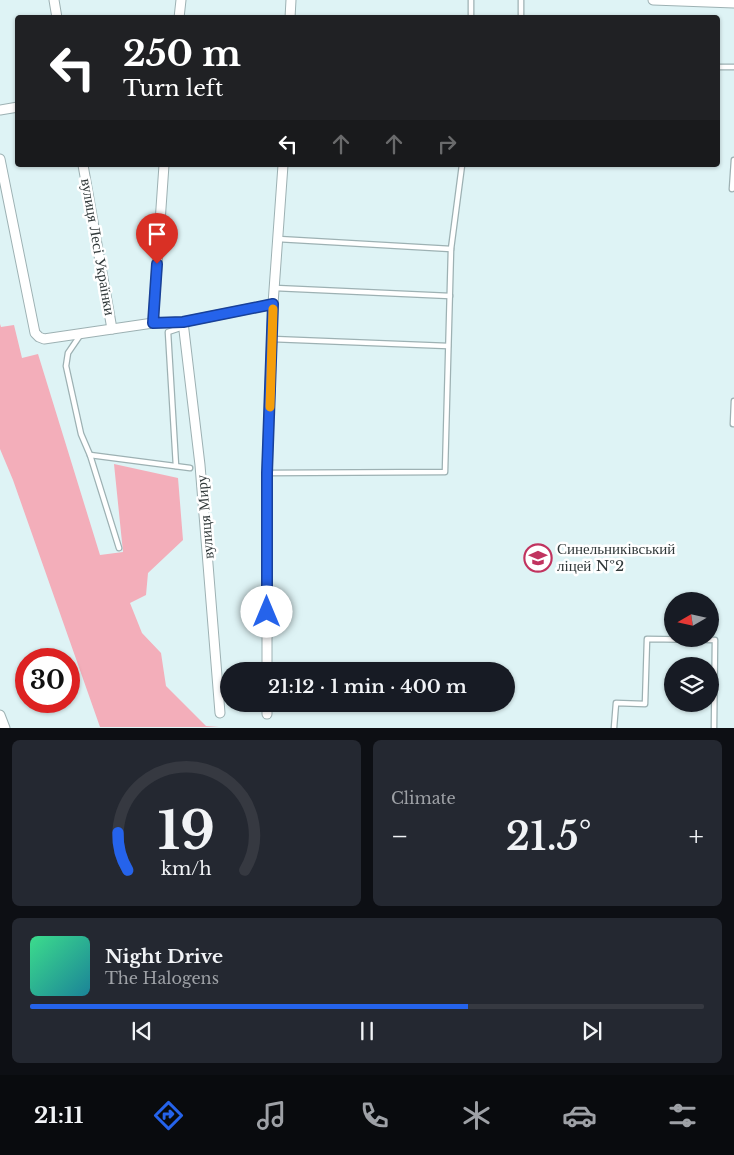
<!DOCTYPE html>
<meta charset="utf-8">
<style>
:root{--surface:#171b24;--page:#242831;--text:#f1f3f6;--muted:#9ea1a6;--line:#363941;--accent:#2563eb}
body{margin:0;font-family:"Libre Baskerville",serif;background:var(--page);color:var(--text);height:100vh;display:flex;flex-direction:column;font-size:19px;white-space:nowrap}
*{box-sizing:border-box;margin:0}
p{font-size:16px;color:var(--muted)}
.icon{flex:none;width:28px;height:28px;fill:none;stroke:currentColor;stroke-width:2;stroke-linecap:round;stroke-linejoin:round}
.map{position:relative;height:728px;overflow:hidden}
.drawer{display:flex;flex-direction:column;gap:12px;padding:12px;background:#0d0f14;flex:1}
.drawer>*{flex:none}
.top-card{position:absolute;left:15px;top:15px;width:705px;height:152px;border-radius:5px;box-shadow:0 1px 4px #0004;background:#202124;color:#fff;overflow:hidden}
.needle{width:32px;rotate:261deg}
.fabs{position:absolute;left:664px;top:592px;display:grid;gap:10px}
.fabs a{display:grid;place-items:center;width:55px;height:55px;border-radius:50%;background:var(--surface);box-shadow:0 1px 4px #0004;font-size:25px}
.speed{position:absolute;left:15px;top:648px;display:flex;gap:10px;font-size:25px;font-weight:700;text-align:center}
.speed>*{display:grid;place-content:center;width:65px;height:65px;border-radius:50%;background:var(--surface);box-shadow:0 1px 4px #0004;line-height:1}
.speed .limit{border:8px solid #d22;background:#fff;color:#111}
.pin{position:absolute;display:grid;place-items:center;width:42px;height:42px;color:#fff;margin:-51px -21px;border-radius:50% 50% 50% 0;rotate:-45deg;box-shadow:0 0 5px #0007}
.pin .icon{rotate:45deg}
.me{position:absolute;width:55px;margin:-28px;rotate:0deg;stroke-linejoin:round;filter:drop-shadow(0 0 4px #0008)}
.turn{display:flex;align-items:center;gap:18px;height:105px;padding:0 25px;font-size:22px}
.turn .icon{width:65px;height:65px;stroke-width:2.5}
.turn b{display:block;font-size:35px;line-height:42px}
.lanes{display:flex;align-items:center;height:48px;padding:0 25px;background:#0003;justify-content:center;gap:25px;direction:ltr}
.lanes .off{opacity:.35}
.big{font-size:38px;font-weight:600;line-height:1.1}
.drawer .card{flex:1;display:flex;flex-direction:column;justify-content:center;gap:8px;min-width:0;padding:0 18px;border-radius:8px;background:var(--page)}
.drawer .dial{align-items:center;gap:0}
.dial svg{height:130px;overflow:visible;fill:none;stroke:var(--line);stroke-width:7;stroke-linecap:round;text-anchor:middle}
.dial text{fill:var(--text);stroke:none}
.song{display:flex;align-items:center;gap:15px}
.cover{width:60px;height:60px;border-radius:8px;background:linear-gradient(135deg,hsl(150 70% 55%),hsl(190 70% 35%))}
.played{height:5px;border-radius:2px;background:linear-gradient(90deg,var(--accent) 65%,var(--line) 65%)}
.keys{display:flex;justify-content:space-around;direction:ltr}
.heat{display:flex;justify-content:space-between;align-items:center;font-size:28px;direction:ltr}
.drawer .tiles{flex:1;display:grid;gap:12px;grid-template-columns:1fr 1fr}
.card:last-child{grid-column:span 2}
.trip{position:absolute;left:220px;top:662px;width:295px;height:50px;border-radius:25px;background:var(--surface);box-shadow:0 1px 4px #0004;font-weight:600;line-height:50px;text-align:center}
.menu{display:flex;height:80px;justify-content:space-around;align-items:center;background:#090b0e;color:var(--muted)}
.menu .icon{width:35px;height:35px}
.menu .active{color:var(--accent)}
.menu b{font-size:22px;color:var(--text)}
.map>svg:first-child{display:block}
.green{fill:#f3aeba}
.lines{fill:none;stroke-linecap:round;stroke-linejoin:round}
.lane-casing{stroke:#9db1b3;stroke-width:7}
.street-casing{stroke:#9db1b3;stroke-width:11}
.lane{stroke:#fff;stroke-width:4.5}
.street{stroke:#fff;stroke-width:9}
.route-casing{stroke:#184099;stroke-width:12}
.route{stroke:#2563eb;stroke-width:9}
.slow{stroke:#f59e0b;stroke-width:9}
.labels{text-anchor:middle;stroke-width:5;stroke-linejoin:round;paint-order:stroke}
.street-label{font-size:15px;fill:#303839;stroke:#fff}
.poi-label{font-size:15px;fill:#303839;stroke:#fff;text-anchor:start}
</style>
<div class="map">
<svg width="734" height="728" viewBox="0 0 734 728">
<rect width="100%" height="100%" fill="#def3f5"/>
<polygon class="green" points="0,324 1,327 14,325 22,358 38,354 100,555 123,552 114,464 178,478 183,540 148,573 146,595 130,603 142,633 161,653 166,686 206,726 219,727 100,727 13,480 0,449"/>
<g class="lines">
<g class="lane-casing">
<g id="lane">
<polyline points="471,18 471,0"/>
<polyline points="521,18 521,0"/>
<polyline points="718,67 734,67"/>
<polyline points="732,189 734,160"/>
<polyline points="278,239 451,249"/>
<polyline points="275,288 450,296"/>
<polyline points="81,334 68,353 66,366 81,434 90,455 119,548"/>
<polyline points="272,339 448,346"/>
<polyline points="734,401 733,424 734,424"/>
<polyline points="90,455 190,468"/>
<polyline points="176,466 168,332 183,327"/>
<polyline points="267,473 445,472 451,249 462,165"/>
<polyline points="614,728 616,703 645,704 647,639 715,640 714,728"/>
</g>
</g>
<g class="street-casing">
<g id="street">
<polyline points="54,0 57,18"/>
<polyline points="653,0 734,3"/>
<polyline points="179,18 181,0"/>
<polyline points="290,18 291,0"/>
<polyline points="0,110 18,107"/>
<polyline points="0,159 35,333 39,337 44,339 153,323 183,322 273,304"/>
<polyline points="83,165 112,329"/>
<polyline points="183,322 200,465 220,713"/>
<polyline points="153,323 164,165"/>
<polyline points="267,671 267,473 273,304 283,165"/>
<polyline points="267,714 267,704"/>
<polyline points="0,715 5,728"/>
</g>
</g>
<use href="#lane" class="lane"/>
<use href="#street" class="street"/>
</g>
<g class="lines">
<g class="route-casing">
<polyline id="route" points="157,264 153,323 183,322 273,304 267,473 267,612"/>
</g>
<use href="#route" class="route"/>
<polyline class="slow" points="270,407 273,309"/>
</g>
<defs>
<g id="school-ring" transform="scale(1.4375)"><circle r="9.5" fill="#fff" stroke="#c1335f" stroke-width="1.5"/><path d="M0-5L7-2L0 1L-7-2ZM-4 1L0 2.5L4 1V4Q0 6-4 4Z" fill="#c1335f"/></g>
</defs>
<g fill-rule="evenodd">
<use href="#school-ring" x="538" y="558"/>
</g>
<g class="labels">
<g class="street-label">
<text transform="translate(98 247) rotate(80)" y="5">вулиця Лесі Українки</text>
<text transform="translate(205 517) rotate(-95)" y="5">вулиця Миру</text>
</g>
<g class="poi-label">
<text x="557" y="554">Синельниківський<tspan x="557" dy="17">ліцей №2</tspan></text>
</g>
</g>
</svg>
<div class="fabs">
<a><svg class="needle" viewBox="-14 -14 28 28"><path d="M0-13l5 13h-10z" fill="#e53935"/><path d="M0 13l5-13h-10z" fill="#9ea1a6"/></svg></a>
<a><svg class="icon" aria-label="layers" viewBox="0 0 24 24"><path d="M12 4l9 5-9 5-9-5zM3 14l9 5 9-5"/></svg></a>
</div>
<div class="speed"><div class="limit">30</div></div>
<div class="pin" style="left:157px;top:264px;background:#d93025"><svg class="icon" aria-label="arrive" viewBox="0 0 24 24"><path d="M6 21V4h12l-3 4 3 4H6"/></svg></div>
<svg class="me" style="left:267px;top:612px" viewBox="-20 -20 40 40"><circle r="19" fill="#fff"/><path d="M0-13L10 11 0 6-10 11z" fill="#2563eb"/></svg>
<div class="trip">21:12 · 1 min · 400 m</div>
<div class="top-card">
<div class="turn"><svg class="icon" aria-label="left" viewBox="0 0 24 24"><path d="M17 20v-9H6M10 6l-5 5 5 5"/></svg><div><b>250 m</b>Turn left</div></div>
<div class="lanes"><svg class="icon" aria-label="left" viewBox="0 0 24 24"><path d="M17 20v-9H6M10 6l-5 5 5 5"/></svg><svg class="icon off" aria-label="ahead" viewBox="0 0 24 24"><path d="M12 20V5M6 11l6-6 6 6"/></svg><svg class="icon off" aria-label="ahead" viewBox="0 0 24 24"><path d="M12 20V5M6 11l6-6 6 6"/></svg><svg class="icon off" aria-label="right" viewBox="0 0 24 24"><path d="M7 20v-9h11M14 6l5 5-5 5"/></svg></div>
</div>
</div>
<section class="drawer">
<div class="tiles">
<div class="card dial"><svg viewBox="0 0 100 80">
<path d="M14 69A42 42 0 1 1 86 69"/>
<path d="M14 69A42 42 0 0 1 8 46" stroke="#2563eb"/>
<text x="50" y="56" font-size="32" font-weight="700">19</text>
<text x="50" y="72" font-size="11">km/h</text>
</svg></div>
<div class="card"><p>Climate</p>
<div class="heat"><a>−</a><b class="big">21.5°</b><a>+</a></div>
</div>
<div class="card">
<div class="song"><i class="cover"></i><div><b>Night Drive</b><p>The Halogens</p></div></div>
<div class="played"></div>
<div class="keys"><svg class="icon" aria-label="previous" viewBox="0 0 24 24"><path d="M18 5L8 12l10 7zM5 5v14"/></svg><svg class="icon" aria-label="pause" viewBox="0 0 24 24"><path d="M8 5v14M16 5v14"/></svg><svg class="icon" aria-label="next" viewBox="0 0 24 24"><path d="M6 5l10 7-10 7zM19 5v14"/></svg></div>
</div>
</div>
</section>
<nav class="menu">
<b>21:11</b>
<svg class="icon active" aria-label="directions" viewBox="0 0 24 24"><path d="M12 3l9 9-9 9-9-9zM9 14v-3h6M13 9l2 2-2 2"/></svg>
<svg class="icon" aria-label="music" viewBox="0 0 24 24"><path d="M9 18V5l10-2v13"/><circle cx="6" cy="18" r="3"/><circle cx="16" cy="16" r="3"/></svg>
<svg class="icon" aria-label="phone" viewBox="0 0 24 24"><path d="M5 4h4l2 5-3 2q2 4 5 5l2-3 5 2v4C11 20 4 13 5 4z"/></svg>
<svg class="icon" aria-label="climate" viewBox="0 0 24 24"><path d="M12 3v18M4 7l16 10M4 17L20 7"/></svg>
<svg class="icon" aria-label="car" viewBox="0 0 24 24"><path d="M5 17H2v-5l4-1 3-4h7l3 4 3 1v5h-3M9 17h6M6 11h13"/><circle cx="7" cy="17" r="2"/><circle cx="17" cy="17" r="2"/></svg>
<svg class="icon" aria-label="filters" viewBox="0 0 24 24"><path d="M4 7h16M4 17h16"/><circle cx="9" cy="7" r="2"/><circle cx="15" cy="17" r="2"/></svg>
</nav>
